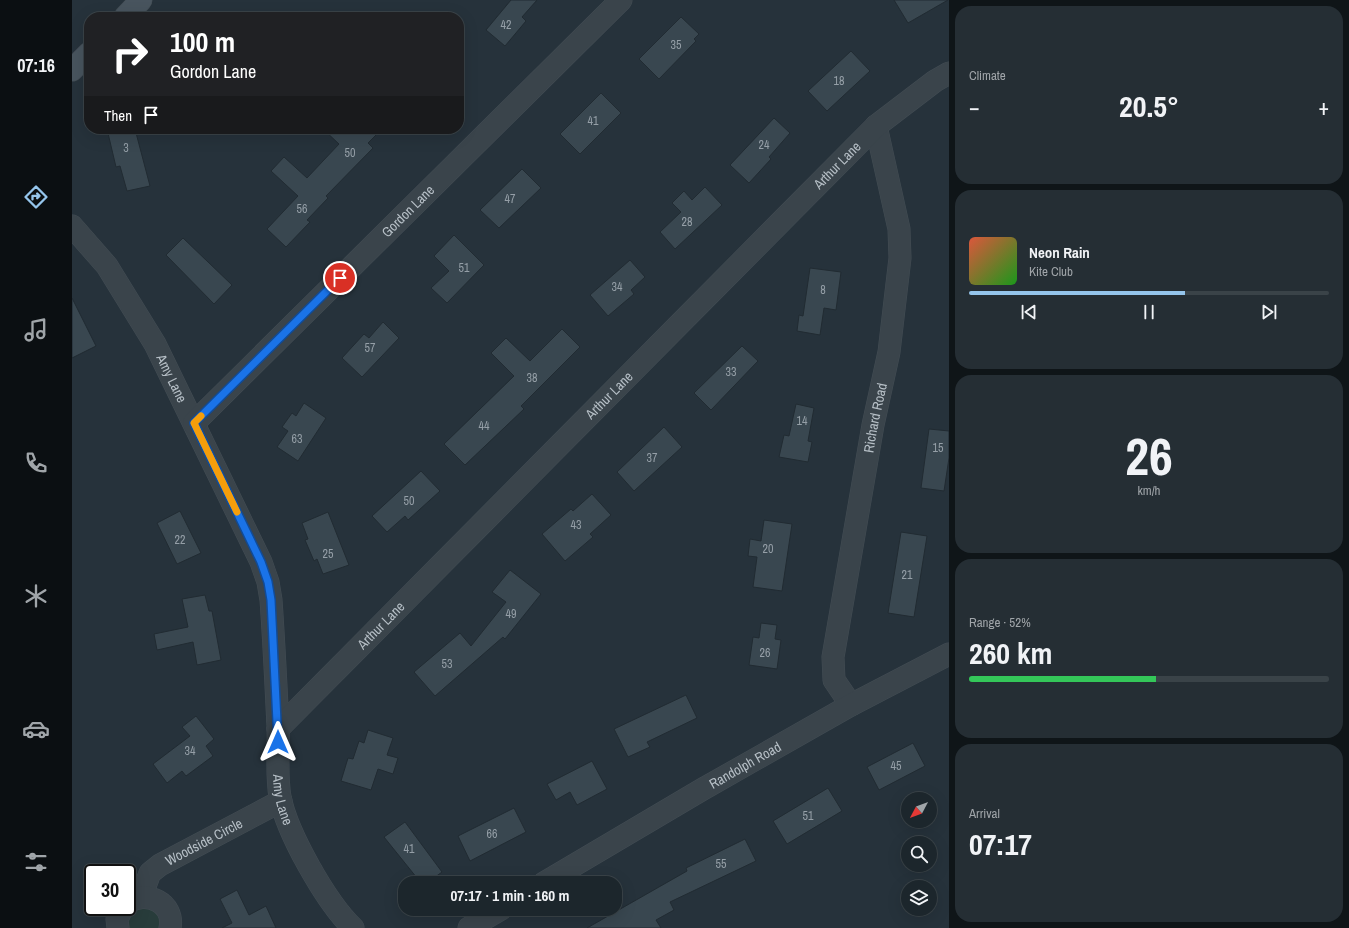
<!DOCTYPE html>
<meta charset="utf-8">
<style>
:root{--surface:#1c262c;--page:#252e34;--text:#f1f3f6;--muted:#a0a5a9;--line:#3a4348;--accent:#95c5ec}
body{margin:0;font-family:"Archivo Narrow",sans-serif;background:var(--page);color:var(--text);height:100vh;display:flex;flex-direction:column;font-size:15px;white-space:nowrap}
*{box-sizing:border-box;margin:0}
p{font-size:13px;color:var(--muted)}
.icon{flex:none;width:22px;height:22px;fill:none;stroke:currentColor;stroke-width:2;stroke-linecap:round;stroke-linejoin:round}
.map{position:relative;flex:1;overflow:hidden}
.sheet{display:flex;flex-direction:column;gap:6px;padding:6px;background:#0f1518;width:400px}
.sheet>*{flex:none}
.banner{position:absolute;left:12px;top:12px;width:380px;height:122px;border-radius:16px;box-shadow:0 4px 16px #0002,0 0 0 1px var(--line);background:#202124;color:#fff;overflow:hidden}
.needle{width:26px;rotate:229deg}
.fabs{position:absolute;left:829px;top:792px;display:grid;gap:8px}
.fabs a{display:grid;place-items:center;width:36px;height:36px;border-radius:50%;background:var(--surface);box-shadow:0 4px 16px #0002,0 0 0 1px var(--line);font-size:20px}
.speed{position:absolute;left:12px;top:864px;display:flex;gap:8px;font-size:20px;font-weight:700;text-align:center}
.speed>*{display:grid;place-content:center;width:52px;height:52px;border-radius:50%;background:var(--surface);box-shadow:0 4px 16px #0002,0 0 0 1px var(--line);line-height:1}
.speed .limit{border:2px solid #111;border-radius:6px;background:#fff;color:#111}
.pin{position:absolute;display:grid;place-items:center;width:34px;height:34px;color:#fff;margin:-17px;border:2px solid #fff;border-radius:50%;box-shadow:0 1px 4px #0007}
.me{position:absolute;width:44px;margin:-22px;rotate:0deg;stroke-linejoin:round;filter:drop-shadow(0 0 3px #0008)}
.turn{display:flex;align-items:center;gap:14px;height:84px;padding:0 20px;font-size:18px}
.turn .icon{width:52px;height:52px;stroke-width:2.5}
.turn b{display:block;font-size:28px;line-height:34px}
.then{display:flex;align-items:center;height:38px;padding:0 20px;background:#0003;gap:8px;font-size:15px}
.big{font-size:30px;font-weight:700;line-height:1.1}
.sheet .card{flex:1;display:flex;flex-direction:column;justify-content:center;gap:6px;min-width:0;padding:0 14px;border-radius:16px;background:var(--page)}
.sheet .dial{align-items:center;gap:0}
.dial b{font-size:52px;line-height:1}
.song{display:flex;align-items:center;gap:12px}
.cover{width:48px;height:48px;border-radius:6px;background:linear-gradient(135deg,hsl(10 70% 55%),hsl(120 70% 35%))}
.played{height:4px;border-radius:2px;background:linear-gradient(90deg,var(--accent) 60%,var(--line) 60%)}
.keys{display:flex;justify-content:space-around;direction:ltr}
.heat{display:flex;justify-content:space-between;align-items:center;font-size:22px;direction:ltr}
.charge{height:6px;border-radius:3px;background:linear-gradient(90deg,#34c759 52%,var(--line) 0)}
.trip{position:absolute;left:326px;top:876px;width:224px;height:40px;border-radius:16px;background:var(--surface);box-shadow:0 4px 16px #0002,0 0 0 1px var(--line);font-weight:700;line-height:40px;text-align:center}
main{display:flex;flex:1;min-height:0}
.tabs{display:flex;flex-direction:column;width:72px;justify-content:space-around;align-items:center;background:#0b0f12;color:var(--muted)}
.tabs .icon{width:28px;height:28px}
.tabs .on{color:var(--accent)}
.tabs b{font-size:18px;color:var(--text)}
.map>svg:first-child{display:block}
.green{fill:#283c3b}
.building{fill:#394750;stroke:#212b32}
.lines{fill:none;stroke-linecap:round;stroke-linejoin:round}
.street-casing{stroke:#434d54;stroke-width:23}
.secondary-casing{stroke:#434d54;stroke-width:23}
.street{stroke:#3a444b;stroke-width:22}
.secondary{stroke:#48545e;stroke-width:22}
.route-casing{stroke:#114b97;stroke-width:10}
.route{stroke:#1a73e8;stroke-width:7}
.slow{stroke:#f59e0b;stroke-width:7}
.labels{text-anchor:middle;stroke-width:4;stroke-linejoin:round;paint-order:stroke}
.number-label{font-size:12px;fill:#959fa7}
.street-label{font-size:14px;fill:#b6bfc6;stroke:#1f2930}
</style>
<main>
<nav class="tabs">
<b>07:16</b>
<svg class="icon on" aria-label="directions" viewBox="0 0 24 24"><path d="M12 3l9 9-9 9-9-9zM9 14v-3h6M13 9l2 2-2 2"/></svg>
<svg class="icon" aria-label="music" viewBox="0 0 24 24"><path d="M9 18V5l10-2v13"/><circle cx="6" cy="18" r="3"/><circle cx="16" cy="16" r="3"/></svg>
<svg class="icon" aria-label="phone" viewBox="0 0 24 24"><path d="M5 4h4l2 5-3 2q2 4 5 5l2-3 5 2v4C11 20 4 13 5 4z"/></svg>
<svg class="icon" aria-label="climate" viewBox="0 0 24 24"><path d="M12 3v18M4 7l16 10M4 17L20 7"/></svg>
<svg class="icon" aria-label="car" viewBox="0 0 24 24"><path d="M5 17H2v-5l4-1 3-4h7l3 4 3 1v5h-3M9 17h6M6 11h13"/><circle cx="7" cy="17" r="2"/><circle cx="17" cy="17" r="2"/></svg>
<svg class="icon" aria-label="filters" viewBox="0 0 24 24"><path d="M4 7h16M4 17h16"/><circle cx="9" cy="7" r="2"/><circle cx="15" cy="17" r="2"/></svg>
</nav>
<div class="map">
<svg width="877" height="928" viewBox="0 0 877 928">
<rect width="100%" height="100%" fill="#26323b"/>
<polygon class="green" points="68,906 85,911 89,928 54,928 54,918"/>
<g class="building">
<polygon points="439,0 465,0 450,17 454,21 433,46 414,30"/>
<polygon points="822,0 876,0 836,23"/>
<polygon points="609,17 627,34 622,39 624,41 587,79 567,59"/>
<polygon points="779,51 798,71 755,111 736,91"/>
<polygon points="529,93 549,113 508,154 488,134"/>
<polygon points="702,118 718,133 697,157 699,159 677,183 658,165"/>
<polygon points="35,129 63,129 78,186 55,191 48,166 44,167"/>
<polygon points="251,129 310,129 296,143 301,148 254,196 256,198 235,220 238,222 214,247 195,229 226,196 199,171 212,157 235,178 267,144"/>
<polygon points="450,169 469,188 427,228 408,210"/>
<polygon points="633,187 650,205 603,249 588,232 609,212 600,203 612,191 620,200"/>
<polygon points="382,235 412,265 375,303 359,288 377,271 362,256"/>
<polygon points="111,238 160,285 142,304 94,255"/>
<polygon points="558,260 573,277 559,290 562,294 536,316 518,295"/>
<polygon points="738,268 769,272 764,310 752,308 748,335 725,331 727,315 731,316"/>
<polygon points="0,298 24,346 0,358"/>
<polygon points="311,322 327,338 290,377 270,358 292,334 297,338"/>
<polygon points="490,329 508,347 449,406 452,409 393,465 372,444 442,376 419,353 434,338 458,361"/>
<polygon points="670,346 686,361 639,410 622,393"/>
<polygon points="232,403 254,418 226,461 205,447 216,431 210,427 220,413 224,416"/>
<polygon points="724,404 742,408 736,441 740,442 736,462 707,457 712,435 717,436"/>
<polygon points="592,427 610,447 562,491 545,472"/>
<polygon points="857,429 877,431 877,458 872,491 849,488"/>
<polygon points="349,471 368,491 336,520 333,516 315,532 300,516"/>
<polygon points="520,494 539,515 518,534 521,537 493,561 470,534 499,509 501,511"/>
<polygon points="108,511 129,553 105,564 85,523"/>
<polygon points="256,512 277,565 251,574 245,559 242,561 233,540 236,539 230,523"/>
<polygon points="692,520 720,524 710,591 681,587 685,557 676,556 678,539 689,541"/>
<polygon points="829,532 855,536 842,617 816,613"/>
<polygon points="438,570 469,594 433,639 431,637 363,696 342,672 388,633 399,646 434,602 420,592"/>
<polygon points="133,595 137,611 140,611 149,660 125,665 121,642 85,650 82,634 116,627 110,599"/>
<polygon points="689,623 705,625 703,639 709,640 705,669 677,665 681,637 687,638"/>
<polygon points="614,695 625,718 575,742 578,747 556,757 542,729"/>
<polygon points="124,716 142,739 134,746 141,756 114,776 110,771 95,783 81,764 118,736 110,727"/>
<polygon points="296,730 321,738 315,755 326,758 321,774 306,769 299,790 269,781 276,758 281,759 287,741 292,743"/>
<polygon points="841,743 853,766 807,790 795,767"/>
<polygon points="520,761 535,789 505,805 498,792 484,800 475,784"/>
<polygon points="756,788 770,811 715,844 701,821"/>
<polygon points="442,808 454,832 398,861 386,836"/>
<polygon points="333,822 370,872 355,883 349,883 312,837"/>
<polygon points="673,839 684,861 598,902 602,910 584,920 589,928 515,928 615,871 614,868"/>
<polygon points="165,890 177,915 194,906 204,928 150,928 160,923 148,899"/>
</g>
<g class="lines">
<g class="street-casing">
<g id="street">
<path id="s1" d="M 0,226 L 35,266 L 83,344 L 189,562 L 196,582 L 199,600 C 202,642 204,685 206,727 C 207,751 204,773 208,797 C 215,833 254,902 281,928"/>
<path id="s2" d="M 122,423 L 549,0"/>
<path id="s3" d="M 779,705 L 762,680 L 761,657 L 801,425 L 817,352 L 828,258 L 827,229 L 804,126"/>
<path id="s4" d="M 206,729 L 804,126 L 863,81 L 877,73"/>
<path id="s5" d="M 472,883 L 631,789 L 779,705 L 877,654"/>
<path id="s6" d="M 69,897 L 78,873 L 88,865 L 209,801"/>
<path d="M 55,903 C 74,889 103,903 98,928"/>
<polyline points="46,928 45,919 51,907"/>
<polyline points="397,928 429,909"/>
</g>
</g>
<g class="secondary-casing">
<g id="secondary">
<polyline points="53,17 69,0"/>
<polyline points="0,70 17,53"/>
</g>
</g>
<use href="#street" class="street"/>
<use href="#secondary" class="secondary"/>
</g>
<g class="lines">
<g class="route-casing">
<polyline id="route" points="206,742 199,600 196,582 189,562 122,423 268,278"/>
</g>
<use href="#route" class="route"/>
<polyline class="slow" points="129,416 122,423 165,512"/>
</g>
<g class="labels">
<g class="number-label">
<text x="434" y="29">42</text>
<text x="604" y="49">35</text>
<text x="767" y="85">18</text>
<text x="521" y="125">41</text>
<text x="692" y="149">24</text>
<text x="54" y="152">3</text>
<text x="278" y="157">50</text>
<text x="438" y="203">47</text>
<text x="230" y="213">56</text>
<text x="615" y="226">28</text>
<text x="392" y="272">51</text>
<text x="545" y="291">34</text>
<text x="751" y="294">8</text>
<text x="298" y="352">57</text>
<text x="659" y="376">33</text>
<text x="460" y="382">38</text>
<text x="730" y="425">14</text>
<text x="412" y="430">44</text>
<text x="225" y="443">63</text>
<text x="866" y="452">15</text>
<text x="580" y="462">37</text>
<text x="337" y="505">50</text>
<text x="504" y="529">43</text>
<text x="108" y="544">22</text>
<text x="696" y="553">20</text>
<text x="256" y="558">25</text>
<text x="835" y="579">21</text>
<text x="439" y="618">49</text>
<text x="693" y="657">26</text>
<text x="375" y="668">53</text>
<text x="118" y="755">34</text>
<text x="824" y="770">45</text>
<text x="736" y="820">51</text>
<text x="420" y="838">66</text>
<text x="337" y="853">41</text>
<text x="649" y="868">55</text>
</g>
<g class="street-label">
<text dy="5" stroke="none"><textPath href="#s4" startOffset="794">Arthur Lane</textPath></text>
<text dy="5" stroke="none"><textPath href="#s2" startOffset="301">Gordon Lane</textPath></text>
<text dy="5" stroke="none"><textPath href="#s1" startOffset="183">Amy Lane</textPath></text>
<text dy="5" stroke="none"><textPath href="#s4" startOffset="470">Arthur Lane</textPath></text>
<text dy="5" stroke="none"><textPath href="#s3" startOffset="296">Richard Road</textPath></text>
<text dy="5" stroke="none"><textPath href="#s4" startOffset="146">Arthur Lane</textPath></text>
<text dy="5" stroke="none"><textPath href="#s5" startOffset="233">Randolph Road</textPath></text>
<text dy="5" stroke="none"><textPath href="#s1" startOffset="627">Amy Lane</textPath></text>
<text dy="5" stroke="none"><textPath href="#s6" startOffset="88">Woodside Circle</textPath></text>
</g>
</g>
</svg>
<div class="fabs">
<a><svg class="needle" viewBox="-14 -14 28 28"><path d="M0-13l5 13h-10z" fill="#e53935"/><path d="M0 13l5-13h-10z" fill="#a0a5a9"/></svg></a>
<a><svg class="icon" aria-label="search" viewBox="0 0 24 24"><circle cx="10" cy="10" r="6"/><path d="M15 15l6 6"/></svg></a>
<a><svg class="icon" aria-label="layers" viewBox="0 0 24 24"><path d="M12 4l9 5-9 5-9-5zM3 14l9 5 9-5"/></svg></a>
</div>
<div class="speed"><div class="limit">30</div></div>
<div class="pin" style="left:268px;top:278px;background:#d93025"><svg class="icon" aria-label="arrive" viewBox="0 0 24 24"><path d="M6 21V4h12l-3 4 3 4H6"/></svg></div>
<svg class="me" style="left:206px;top:742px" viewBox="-20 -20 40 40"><path d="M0-17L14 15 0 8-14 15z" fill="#1a73e8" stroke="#fff" stroke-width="4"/></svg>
<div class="trip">07:17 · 1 min · 160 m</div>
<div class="banner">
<div class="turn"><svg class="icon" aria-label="right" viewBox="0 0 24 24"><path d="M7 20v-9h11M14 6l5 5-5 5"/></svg><div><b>100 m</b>Gordon Lane</div></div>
<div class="then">Then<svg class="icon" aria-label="arrive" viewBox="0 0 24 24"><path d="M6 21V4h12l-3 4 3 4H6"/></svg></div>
</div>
</div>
<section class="sheet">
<div class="card"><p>Climate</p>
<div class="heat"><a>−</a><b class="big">20.5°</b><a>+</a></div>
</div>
<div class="card">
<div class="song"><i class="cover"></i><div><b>Neon Rain</b><p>Kite Club</p></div></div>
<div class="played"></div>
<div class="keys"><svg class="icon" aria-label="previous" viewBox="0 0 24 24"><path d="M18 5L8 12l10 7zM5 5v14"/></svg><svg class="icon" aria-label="pause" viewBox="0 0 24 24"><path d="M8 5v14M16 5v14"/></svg><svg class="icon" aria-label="next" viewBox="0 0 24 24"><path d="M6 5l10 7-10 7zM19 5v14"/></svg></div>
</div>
<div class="card dial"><b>26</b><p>km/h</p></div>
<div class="card"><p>Range · 52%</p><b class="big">260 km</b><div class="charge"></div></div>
<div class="card"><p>Arrival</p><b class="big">07:17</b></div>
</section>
</main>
